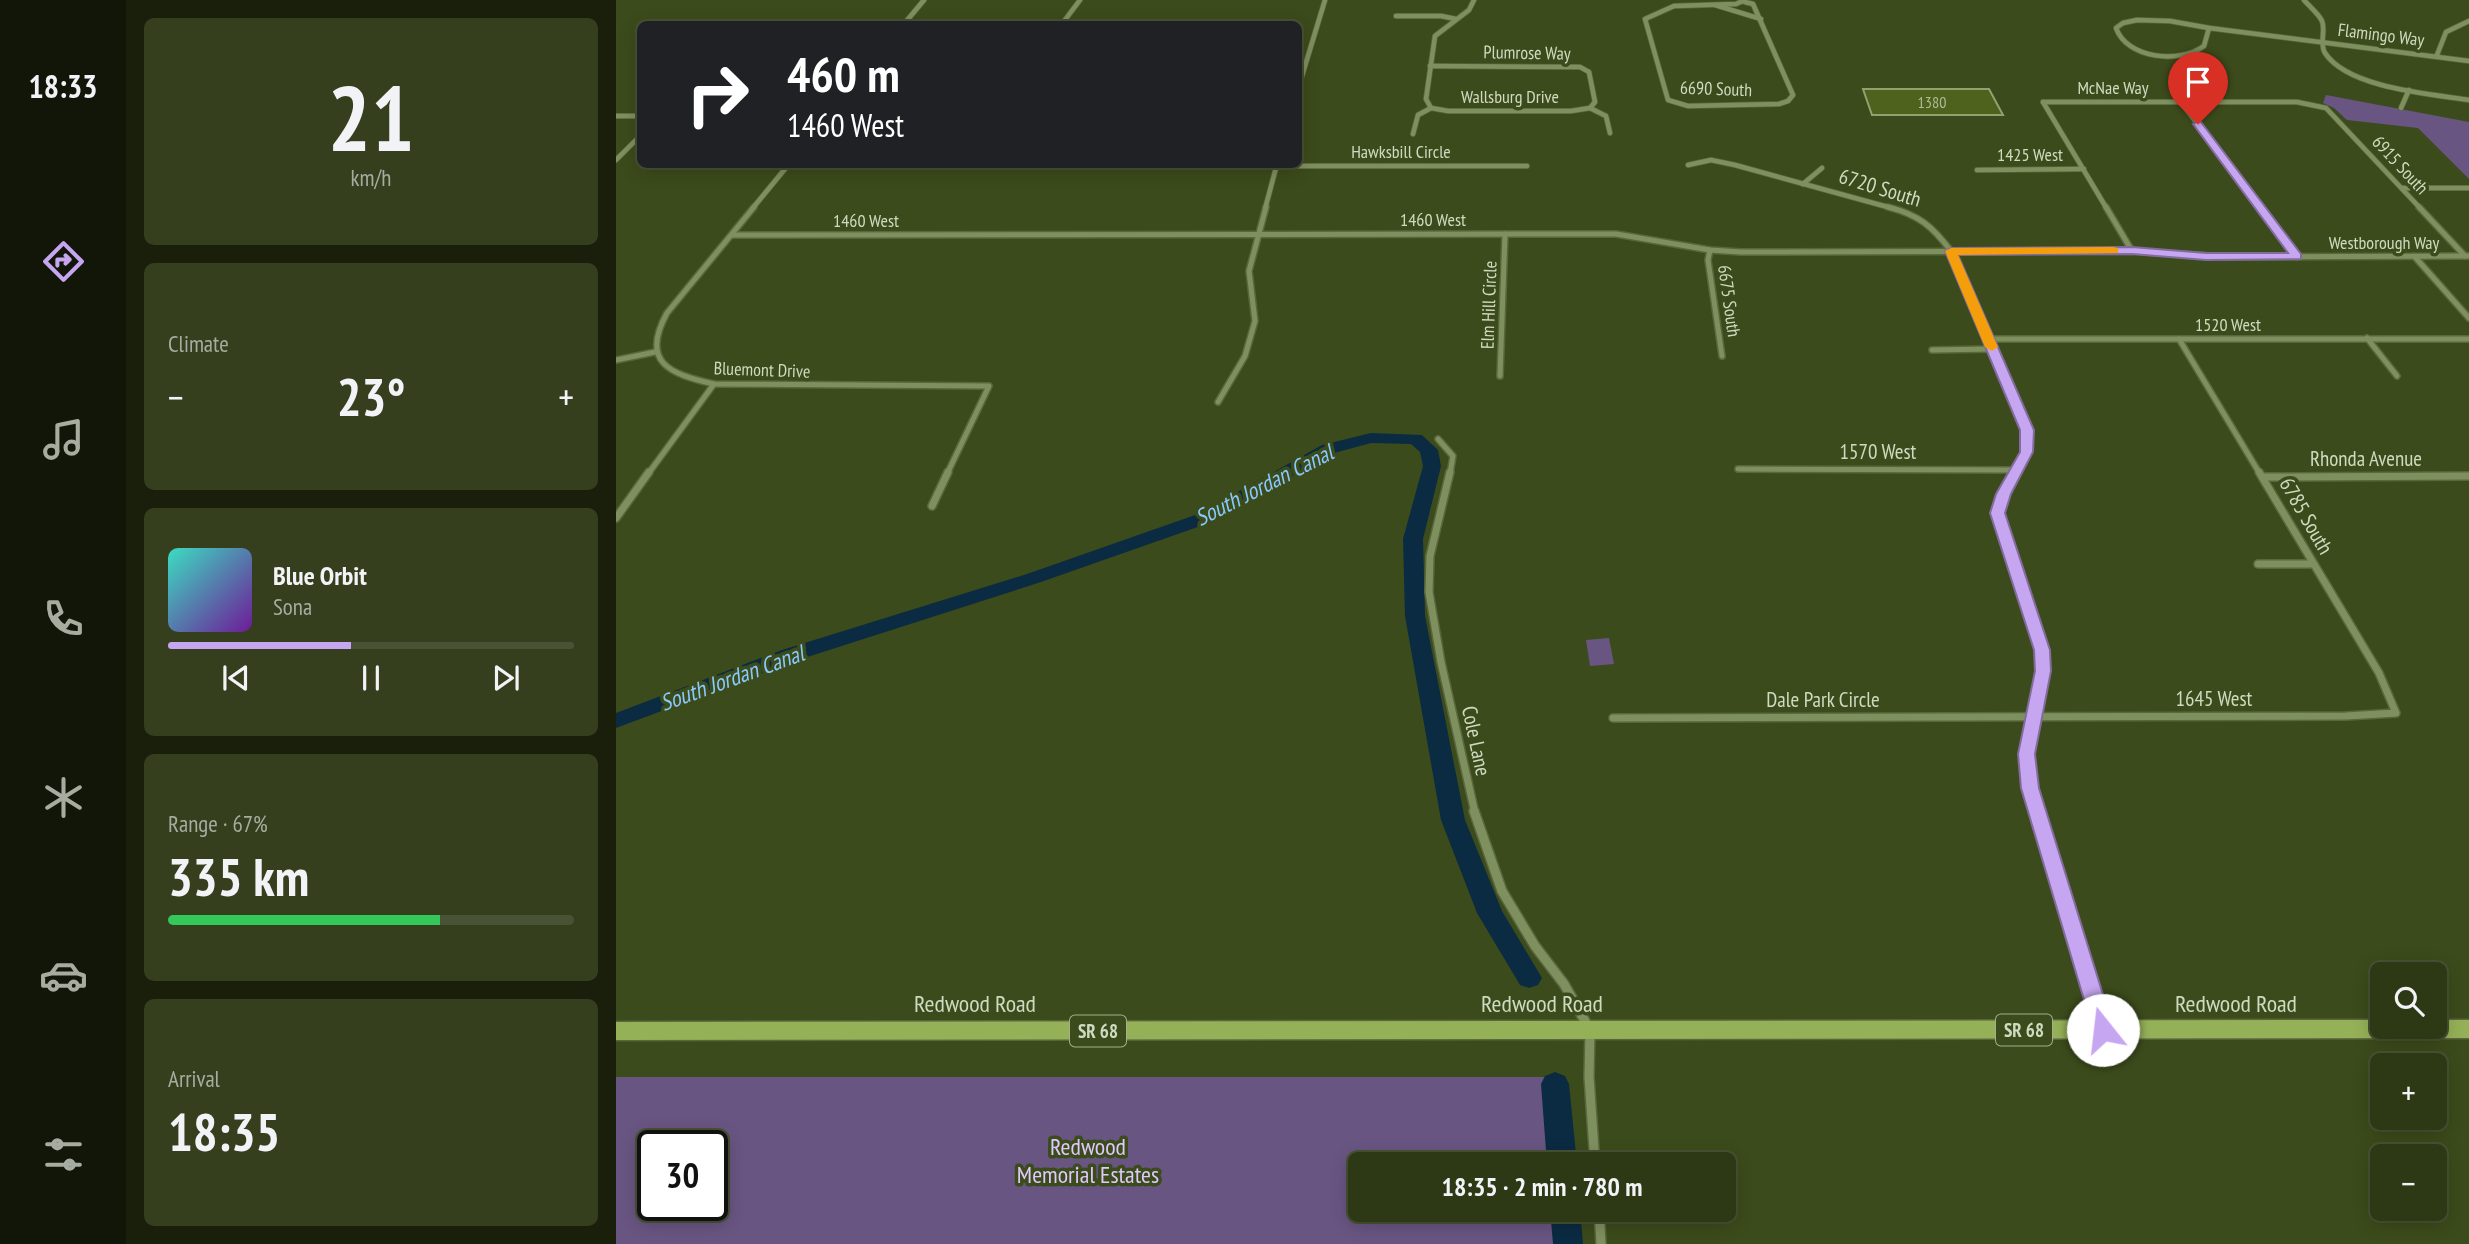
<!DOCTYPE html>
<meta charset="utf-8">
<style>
:root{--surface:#2d3814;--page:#353f1d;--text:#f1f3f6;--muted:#a7aca0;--line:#485234;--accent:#c6a6f0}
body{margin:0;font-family:"PT Sans Narrow",sans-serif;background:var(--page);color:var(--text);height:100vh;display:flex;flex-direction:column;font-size:26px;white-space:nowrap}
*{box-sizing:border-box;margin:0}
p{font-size:23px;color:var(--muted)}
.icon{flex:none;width:38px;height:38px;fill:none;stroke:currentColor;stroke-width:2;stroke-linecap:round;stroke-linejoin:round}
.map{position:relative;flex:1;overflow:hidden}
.panel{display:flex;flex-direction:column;gap:18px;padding:18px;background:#191f0b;width:490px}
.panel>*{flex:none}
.hud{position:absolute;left:21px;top:21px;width:665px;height:147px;border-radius:10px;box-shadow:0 4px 18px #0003,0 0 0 2px var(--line);background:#202124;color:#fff;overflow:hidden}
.fabs{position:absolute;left:1754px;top:962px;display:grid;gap:14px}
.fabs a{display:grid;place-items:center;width:77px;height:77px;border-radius:10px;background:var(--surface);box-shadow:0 4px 18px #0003,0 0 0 2px var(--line);font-size:35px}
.speed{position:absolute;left:21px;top:1130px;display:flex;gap:14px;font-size:35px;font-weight:700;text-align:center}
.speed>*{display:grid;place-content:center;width:91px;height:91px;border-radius:50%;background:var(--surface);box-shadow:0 4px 18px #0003,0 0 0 2px var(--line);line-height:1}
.speed .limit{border:4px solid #111;border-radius:10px;background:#fff;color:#111}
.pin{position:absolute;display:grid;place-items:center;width:60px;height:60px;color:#fff;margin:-72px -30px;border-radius:50% 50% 50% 0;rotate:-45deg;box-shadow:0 0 7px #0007}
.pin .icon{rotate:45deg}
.me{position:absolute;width:77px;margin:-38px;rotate:344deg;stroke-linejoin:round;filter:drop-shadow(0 0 5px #0008)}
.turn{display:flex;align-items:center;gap:24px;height:147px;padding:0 35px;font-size:32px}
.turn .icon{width:91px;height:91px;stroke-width:2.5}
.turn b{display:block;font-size:49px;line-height:60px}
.big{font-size:52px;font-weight:700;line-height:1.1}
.panel .card{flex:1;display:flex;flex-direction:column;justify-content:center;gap:10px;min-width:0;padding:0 24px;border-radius:10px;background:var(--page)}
.panel .dial{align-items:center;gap:0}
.dial b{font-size:91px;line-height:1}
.song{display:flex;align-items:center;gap:21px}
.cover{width:84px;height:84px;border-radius:10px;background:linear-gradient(135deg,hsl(170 70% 55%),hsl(280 70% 35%))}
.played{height:7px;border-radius:4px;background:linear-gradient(90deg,var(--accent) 45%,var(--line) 45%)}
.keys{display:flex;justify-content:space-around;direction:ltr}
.heat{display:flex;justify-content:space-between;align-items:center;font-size:38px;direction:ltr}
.charge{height:10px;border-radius:5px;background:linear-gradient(90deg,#34c759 67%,var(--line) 0)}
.trip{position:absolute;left:732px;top:1152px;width:388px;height:70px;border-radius:10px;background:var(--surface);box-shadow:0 4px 18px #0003,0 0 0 2px var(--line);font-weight:700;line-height:70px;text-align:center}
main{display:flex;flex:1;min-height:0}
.tab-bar{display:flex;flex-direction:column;width:126px;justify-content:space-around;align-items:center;background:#121608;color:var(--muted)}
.tab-bar .icon{width:49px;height:49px}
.tab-bar .on{color:var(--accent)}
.tab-bar b{font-size:32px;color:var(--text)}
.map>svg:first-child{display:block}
.green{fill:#695582;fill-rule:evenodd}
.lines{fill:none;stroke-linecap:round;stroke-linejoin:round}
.canal{fill:#0b2b43;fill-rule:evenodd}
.building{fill:#4e621e;stroke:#91a270;stroke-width:2}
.street-far3-casing{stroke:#5a663d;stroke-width:6}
.street-far2-casing{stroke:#5a663d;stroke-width:8}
.street-far1-casing{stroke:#5a663d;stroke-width:10}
.street-casing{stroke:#5a663d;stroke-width:12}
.primary-casing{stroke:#5a663d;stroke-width:3}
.street-far3{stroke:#7f905f;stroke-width:4.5}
.street-far2{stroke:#7f905f;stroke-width:5}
.street-far1{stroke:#7f905f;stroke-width:7}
.street{stroke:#7f905f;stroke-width:9}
.primary{fill:#95b157;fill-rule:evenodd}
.route{fill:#c6a6f0;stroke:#816c9c;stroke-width:2}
.slow{fill:#f59e0b}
.labels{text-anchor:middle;stroke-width:7;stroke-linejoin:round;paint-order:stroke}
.far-number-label{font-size:16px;fill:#b0bc98}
.far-street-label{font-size:18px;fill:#d0dac0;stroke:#3c4b1b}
.shield{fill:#3c4b1b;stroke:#a4af8e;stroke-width:2}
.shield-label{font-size:19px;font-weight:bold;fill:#d0dac0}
.street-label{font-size:21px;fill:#d0dac0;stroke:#3c4b1b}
.water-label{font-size:23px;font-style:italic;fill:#88c9fe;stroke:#3c4b1b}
.near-street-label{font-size:24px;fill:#d0dac0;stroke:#3c4b1b}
.near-park-label{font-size:24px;fill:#dfc9fd;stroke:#3c4b1b}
</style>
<main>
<nav class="tab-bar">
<b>18:33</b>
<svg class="icon on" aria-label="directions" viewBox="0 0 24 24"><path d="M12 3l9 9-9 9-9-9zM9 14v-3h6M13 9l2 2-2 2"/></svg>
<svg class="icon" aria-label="music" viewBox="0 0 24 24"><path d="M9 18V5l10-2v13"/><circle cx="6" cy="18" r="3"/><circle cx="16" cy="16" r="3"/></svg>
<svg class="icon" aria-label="phone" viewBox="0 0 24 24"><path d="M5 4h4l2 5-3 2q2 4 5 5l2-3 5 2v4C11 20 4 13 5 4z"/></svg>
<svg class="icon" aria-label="climate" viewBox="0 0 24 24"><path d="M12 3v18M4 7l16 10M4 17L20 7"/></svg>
<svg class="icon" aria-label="car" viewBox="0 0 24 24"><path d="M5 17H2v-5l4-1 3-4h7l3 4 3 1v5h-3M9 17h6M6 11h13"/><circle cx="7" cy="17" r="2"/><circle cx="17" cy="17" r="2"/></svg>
<svg class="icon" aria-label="filters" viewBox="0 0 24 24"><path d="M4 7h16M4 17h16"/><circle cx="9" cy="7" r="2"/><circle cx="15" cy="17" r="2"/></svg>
</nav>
<section class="panel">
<div class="card dial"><b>21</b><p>km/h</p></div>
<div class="card"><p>Climate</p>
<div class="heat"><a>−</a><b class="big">23°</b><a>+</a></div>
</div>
<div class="card">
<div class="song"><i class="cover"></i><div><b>Blue Orbit</b><p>Sona</p></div></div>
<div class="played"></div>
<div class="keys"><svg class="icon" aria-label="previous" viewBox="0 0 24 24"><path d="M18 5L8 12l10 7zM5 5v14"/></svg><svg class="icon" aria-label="pause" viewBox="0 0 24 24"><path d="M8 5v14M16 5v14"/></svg><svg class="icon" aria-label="next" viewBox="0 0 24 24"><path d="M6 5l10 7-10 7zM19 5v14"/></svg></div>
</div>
<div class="card"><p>Range · 67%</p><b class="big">335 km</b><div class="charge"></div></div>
<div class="card"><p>Arrival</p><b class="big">18:35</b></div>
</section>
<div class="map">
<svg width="1853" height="1244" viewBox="0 0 1853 1244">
<rect width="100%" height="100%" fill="#3c4b1b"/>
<g class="green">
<polygon points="1710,95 1853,122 1853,179 1802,128 1731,120 1718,108 1707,103"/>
<polygon points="993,638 998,664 974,666 970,640"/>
<path d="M 0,1077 L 929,1077 L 937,1164 L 744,1164 L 744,1209 L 941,1209 L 944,1244 L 0,1244 ZM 37,1146 L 96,1146 L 96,1206 L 37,1206 Z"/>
</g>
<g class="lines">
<g class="canal">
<polygon points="755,433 806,435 822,450 825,466 807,539 809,616 849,820 886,911 926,978 922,985 913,988 904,985 861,913 825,820 789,616 787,539 807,466 804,452 795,444 755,443 718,453 596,522 425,582 182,660 0,728 0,713 166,650 411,574 582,514 706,445"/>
<polygon points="939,1072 949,1076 953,1084 961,1164 931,1164 925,1084 929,1076"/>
<polygon points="934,1209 964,1209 967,1244 937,1244"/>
</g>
</g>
<polygon class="building" points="1247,89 1373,89 1387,115 1256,115"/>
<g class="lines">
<g class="street-far3-casing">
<g id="street-far3">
<polyline points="1129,0 1120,4 1058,6 1029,19 1052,100 1072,106 1163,104 1172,101 1177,95 1137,4 1129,2"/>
<path d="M 1688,0 C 1693,6 1703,14 1706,21 C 1710,31 1703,43 1709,53 C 1732,88 1814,94 1853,100"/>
<polyline points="1099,5 1145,19"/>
<polyline points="780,16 825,16 840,19"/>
<path d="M 1521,20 L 1554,21 L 1593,28 L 1588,46 C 1564,64 1511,59 1500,28 L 1507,23 Z"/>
<polyline points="288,24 308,0"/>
<polyline points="446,24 464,0"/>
<polyline points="1593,28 1853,61"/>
<polyline points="1821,55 1830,32 1853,21"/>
<polyline points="814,66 964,67 973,72 979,102 974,108"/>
<polyline points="682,89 709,0"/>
<polyline points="1427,102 1681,102 1710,108 1805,209"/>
<polyline points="1427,102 1491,209"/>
<polyline points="1565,102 1645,209"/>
<polyline points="815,108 810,99 819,36 853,10 858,0"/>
<polyline points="974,108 990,116 994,133"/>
<polyline points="1785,108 1793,90"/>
<polyline points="0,116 24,116"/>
<polyline points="797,134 802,115 815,108 832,111 955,111 974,108"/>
<polyline points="0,160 24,136"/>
<polyline points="1072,165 1095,160 1119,165 1279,209"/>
<polyline points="660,166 911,166"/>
<polyline points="1361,170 1468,169"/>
<polyline points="1187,184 1206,168"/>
<polyline points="1786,188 1853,188"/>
<polyline points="136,209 173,164"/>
<polyline points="649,209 661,164"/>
</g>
</g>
<g class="street-far2-casing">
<g id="street-far2">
<path d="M 138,207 L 51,313 C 24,362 53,374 98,384 L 373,386 L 331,474"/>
<path d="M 1272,207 C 1303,215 1316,226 1335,251 L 1411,430 L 1409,452 L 1400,474"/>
<polyline points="1490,207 1516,251"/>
<polyline points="1644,207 1681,257"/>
<polyline points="1803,207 1849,256"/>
<polyline points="116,235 1000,234 1094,250 1125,252 1516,251 1608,257 1853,256"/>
<polyline points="1094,250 1092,260 1106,356"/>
<polyline points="1799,257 1853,318"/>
<polyline points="1751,338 1781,376"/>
<polyline points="1372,339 1853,339"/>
<polyline points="1563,339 1644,474"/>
<polyline points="1316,350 1376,349"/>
<polyline points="0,360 39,352"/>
<polyline points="884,376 889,234"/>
<polyline points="602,402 629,356 639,321 633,271 650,207"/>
<polyline points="822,439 837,456 834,474"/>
<polyline points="1122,469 1402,470"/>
<polyline points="32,474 98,384"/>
</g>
</g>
<g class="street-far1-casing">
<g id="street-far1">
<polyline points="834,472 814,556 813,592 825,662 859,813"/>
<path d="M 1401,472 L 1381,513 L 1426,650 C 1428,686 1414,718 1411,753 C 1410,773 1416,794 1421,813"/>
<polyline points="1647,477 1853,476"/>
<polyline points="316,506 332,472"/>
<polyline points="0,518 33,472"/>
<polyline points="1642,564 1697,564"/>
<polyline points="997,718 1730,716 1780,713 1763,673 1643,472"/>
</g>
</g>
<g class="street-casing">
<g id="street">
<polyline points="858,811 886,891 919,946 948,984 974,1030 973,1077 979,1164"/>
<polyline points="1421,811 1487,1029"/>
<polyline points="983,1209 985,1244"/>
</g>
</g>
<g class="primary-casing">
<polygon id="primary" points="1766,1020 1766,1027 1818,1027 1818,1020 1853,1020 1853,1038 0,1040 0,1022"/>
</g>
<use href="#street-far3" class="street-far3"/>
<use href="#street-far2" class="street-far2"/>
<use href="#street-far1" class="street-far1"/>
<use href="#street" class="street"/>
<use href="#primary" class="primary"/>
</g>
<polygon class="route" points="1582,121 1585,122 1685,254 1685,259 1590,260 1516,254 1342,255 1418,430 1417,452 1395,494 1389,513 1434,650 1435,671 1419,754 1423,788 1498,1030 1495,1036 1487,1038 1480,1036 1477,1030 1405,788 1402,754 1419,671 1418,650 1374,513 1380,494 1404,452 1404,430 1329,251 1335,248 1516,247 1590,253 1672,253 1577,124"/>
<polygon class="slow" points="1497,247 1502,248 1502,253 1342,255 1382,347 1376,351 1369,347 1329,251 1335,248"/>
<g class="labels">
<g class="far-number-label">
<text x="1316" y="108">1380</text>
</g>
<g class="far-street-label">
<text transform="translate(1765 35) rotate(7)" y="6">Flamingo Way</text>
<text transform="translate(911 53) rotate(1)" y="6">Plumrose Way</text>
<text x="1497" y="94">McNae Way</text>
<text transform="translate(1100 89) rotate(2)" y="6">6690 South</text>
<text x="894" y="103">Wallsburg Drive</text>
<text x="785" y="158">Hawksbill Circle</text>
<text x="1414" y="161">1425 West</text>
<text transform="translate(1784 165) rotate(47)" y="6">6915 South</text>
<text x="817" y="226">1460 West</text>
<text x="250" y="227">1460 West</text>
<text x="1768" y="249">Westborough Way</text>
<text transform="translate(1113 301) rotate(82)" y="6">6675 South</text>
<text transform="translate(873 305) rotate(-88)" y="6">Elm Hill Circle</text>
<text x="1612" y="331">1520 West</text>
<text transform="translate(146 370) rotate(2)" y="6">Bluemont Drive</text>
</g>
<g class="shield">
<rect x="1380" y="1014.5" width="56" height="31" rx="5"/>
<rect x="454" y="1015.5" width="56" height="31" rx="5"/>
</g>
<g class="shield-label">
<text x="1408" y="1037">SR 68</text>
<text x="482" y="1038">SR 68</text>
</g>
<g class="street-label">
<text transform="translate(1264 188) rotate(17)" y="7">6720 South</text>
<text x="1262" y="459">1570 West</text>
<text x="1750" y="466">Rhonda Avenue</text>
<text transform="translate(1690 516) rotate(60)" y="7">6785 South</text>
<text x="1598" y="706">1645 West</text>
<text x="1207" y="707">Dale Park Circle</text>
<text transform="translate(860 741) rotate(78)" y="7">Cole Lane</text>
</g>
<g class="water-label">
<text transform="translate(648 485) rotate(-27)" y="8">South Jordan Canal</text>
<text transform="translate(116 678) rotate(-20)" y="8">South Jordan Canal</text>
</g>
<g class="near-street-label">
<text x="359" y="1012">Redwood Road</text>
<text x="926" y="1012">Redwood Road</text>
<text x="1620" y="1012">Redwood Road</text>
</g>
<g class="near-park-label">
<text x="472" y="1155">Redwood<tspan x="472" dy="28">Memorial Estates</tspan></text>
</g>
</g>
</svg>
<div class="fabs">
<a><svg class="icon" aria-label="search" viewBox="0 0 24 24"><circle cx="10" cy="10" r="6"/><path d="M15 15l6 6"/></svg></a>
<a>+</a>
<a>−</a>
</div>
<div class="speed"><div class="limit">30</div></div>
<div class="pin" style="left:1582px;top:124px;background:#d93025"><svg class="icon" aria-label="arrive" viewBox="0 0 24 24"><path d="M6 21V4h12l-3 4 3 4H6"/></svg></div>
<svg class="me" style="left:1487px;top:1030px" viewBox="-20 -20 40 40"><circle r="19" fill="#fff"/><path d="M0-13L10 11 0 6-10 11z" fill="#c6a6f0"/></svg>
<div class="trip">18:35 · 2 min · 780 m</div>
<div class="hud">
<div class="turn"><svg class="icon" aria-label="right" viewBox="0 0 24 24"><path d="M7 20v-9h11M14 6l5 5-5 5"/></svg><div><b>460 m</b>1460 West</div></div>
</div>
</div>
</main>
